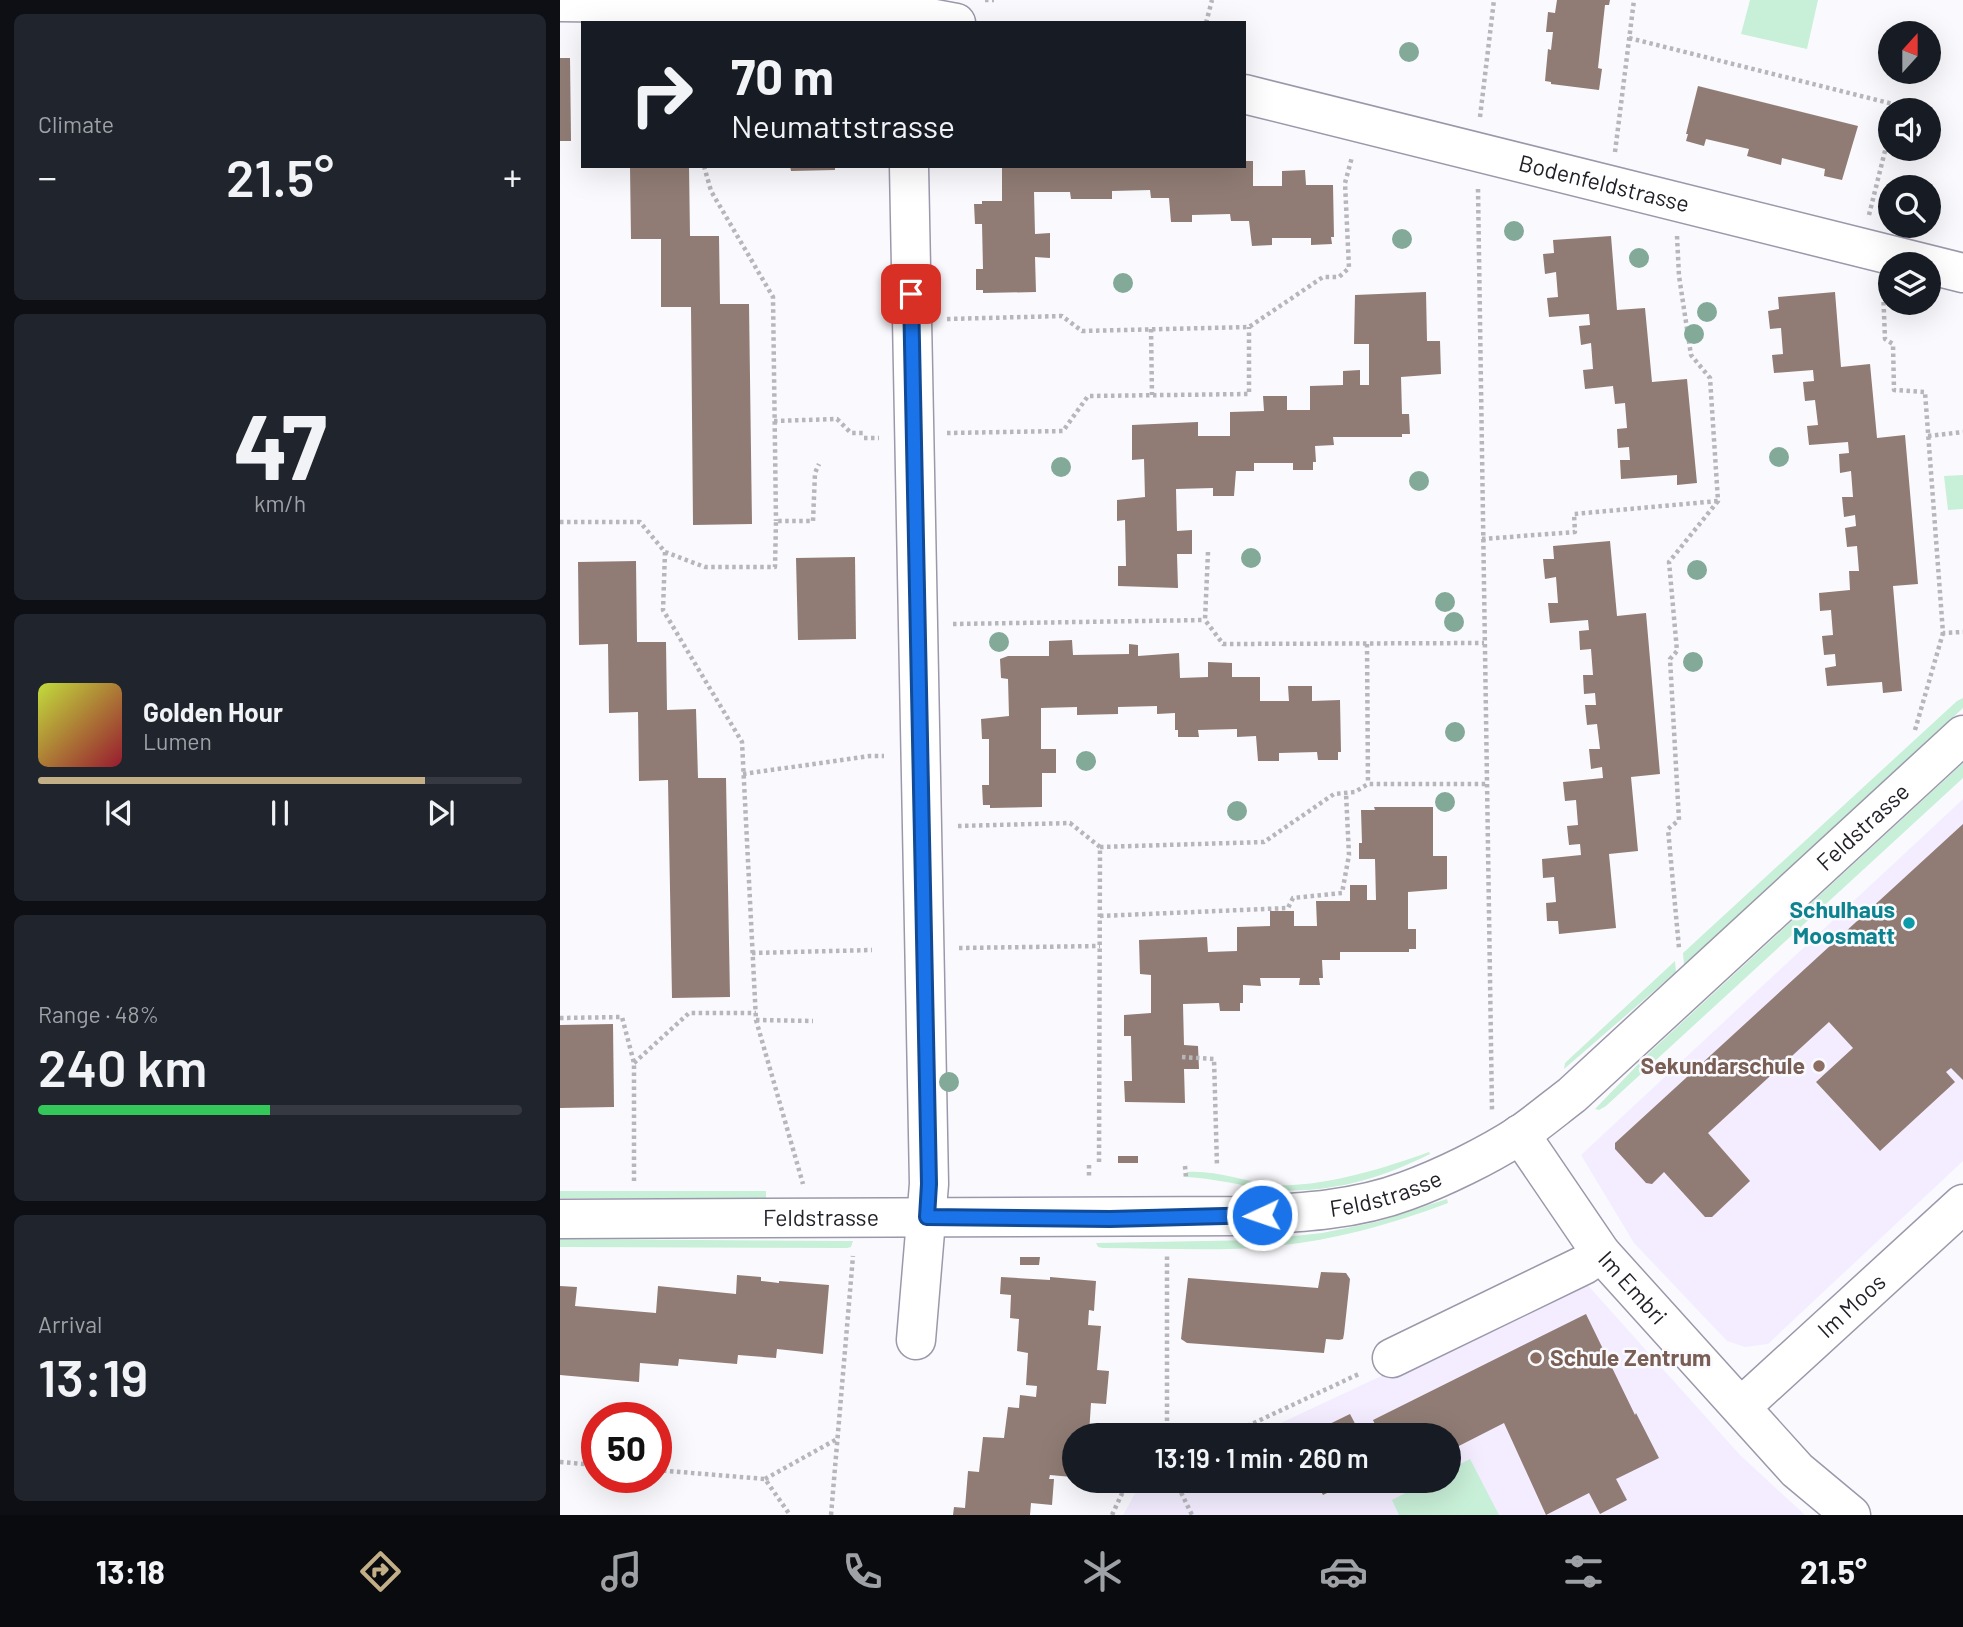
<!DOCTYPE html>
<meta charset="utf-8">
<style>
:root{--surface:#171b24;--page:#20242c;--text:#f1f3f6;--muted:#9ea1a6;--line:#363941;--accent:#c2ae87}
body{margin:0;font-family:Barlow,sans-serif;background:var(--page);color:var(--text);height:100vh;display:flex;flex-direction:column;font-size:26px;white-space:nowrap}
*{box-sizing:border-box;margin:0}
p{font-size:23px;color:var(--muted)}
.icon{flex:none;width:38px;height:38px;fill:none;stroke:currentColor;stroke-width:2;stroke-linecap:round;stroke-linejoin:round}
.map{position:relative;flex:1;overflow:hidden}
.details{display:flex;flex-direction:column;gap:14px;padding:14px;background:#0d0f14;width:560px}
.details>*{flex:none}
.guide{position:absolute;left:21px;top:21px;width:665px;height:147px;border-radius:0px;box-shadow:0 7px 28px #0002;background:#171b24;color:var(--text);overflow:hidden}
.needle{width:46px;rotate:21deg}
.controls{position:absolute;left:1318px;top:21px;display:grid;gap:14px}
.controls a{display:grid;place-items:center;width:63px;height:63px;border-radius:50%;background:var(--surface);box-shadow:0 7px 28px #0002;font-size:35px}
.speed{position:absolute;left:21px;top:1402px;display:flex;gap:14px;font-size:35px;font-weight:700;text-align:center}
.speed>*{display:grid;place-content:center;width:91px;height:91px;border-radius:50%;background:var(--surface);box-shadow:0 7px 28px #0002;line-height:1}
.speed .limit{border:10px solid #d22;background:#fff;color:#111}
.pin{position:absolute;display:grid;place-items:center;width:60px;height:60px;color:#fff;margin:-30px;border-radius:14px;box-shadow:0 4px 10px #0006}
.me{position:absolute;width:77px;margin:-38px;rotate:267deg;stroke-linejoin:round;filter:drop-shadow(0 0 5px #0008)}
.turn{display:flex;align-items:center;gap:24px;height:147px;padding:0 35px;font-size:32px}
.turn .icon{width:91px;height:91px;stroke-width:2.5}
.turn b{display:block;font-size:49px;line-height:60px}
.big{font-size:52px;font-weight:600;line-height:1.1}
.details .card{flex:1;display:flex;flex-direction:column;justify-content:center;gap:10px;min-width:0;padding:0 24px;border-radius:10px;background:var(--page)}
.details .dial{align-items:center;gap:0}
.dial b{font-size:91px;line-height:1}
.song{display:flex;align-items:center;gap:21px}
.cover{width:84px;height:84px;border-radius:10px;background:linear-gradient(135deg,hsl(70 70% 55%),hsl(350 70% 35%))}
.played{height:7px;border-radius:4px;background:linear-gradient(90deg,var(--accent) 80%,var(--line) 80%)}
.keys{display:flex;justify-content:space-around;direction:ltr}
.heat{display:flex;justify-content:space-between;align-items:center;font-size:38px;direction:ltr}
.charge{height:10px;border-radius:5px;background:linear-gradient(90deg,#34c759 48%,var(--line) 0)}
.trip{position:absolute;left:502px;top:1423px;width:399px;height:70px;border-radius:35px;background:var(--surface);box-shadow:0 7px 28px #0002;font-weight:600;line-height:70px;text-align:center}
.dock{display:flex;height:112px;justify-content:space-around;align-items:center;background:#090b0e;color:var(--muted)}
.dock .icon{width:49px;height:49px}
.dock .active{color:var(--accent)}
.dock b{font-size:32px;color:var(--text)}
main{display:flex;flex:1;min-height:0}
.map>svg:first-child{display:block}
.education{fill:#f3edff}
.green{fill:#c8efd7}
.building{fill:#907c74}
.lines{fill:none;stroke-linecap:round;stroke-linejoin:round}
.minor-casing{stroke:#9c98ab;stroke-width:41}
.major-casing{stroke:#9c98ab;stroke-width:41}
.path{stroke:#b6b6bb;stroke-width:4.5;stroke-dasharray:3.5 3.5;stroke-linecap:butt}
.minor{stroke:#fff;stroke-width:38}
.major{stroke:#fff;stroke-width:38}
.tree{fill:#83a998}
.route-casing{stroke:#114b97;stroke-width:18}
.route{stroke:#1a73e8;stroke-width:12}
.culture-dot{fill:#0f9aa8;stroke:#fafafe;stroke-width:2.5}
.education-dot{fill:#8d6e63;stroke:#fafafe;stroke-width:2.5}
.labels{text-anchor:middle;stroke-width:5;stroke-linejoin:round;paint-order:stroke}
.street-label{font-size:23px;fill:#222028;stroke:#fafafe}
.culture-label{font-size:23px;font-weight:bold;fill:#0d838f;stroke:#fafafe;text-anchor:end}
.education-label{font-size:23px;font-weight:bold;fill:#785e54;stroke:#fafafe;text-anchor:end}
</style>
<main>
<section class="details">
<div class="card"><p>Climate</p>
<div class="heat"><a>−</a><b class="big">21.5°</b><a>+</a></div>
</div>
<div class="card dial"><b>47</b><p>km/h</p></div>
<div class="card">
<div class="song"><i class="cover"></i><div><b>Golden Hour</b><p>Lumen</p></div></div>
<div class="played"></div>
<div class="keys"><svg class="icon" aria-label="previous" viewBox="0 0 24 24"><path d="M18 5L8 12l10 7zM5 5v14"/></svg><svg class="icon" aria-label="pause" viewBox="0 0 24 24"><path d="M8 5v14M16 5v14"/></svg><svg class="icon" aria-label="next" viewBox="0 0 24 24"><path d="M6 5l10 7-10 7zM19 5v14"/></svg></div>
</div>
<div class="card"><p>Range · 48%</p><b class="big">240 km</b><div class="charge"></div></div>
<div class="card"><p>Arrival</p><b class="big">13:19</b></div>
</section>
<div class="map">
<svg width="1403" height="1515" viewBox="0 0 1403 1515">
<rect width="100%" height="100%" fill="#fafafe"/>
<g class="education">
<polygon points="1403,799 1403,1161 1208,1344 1185,1347 1167,1341 1074,1243 1021,1155"/>
<polygon points="1024,1281 1180,1455 1245,1515 563,1515 577,1490 598,1481 889,1480 889,1435 695,1435"/>
</g>
<g class="green">
<polygon points="1190,0 1258,0 1247,49 1181,34"/>
<polygon points="1403,475 1403,509 1388,510 1384,476"/>
<polygon points="1403,698 1403,708 1124,965 1123,953 1397,701"/>
<polygon points="1403,763 1403,778 1046,1106 1039,1110 1035,1109 1089,1053"/>
<polygon points="1115,961 1116,972 1004,1069 1005,1063"/>
<path d="M 869,1152 L 870,1154 C 822,1178 772,1193 718,1190 C 687,1188 657,1178 626,1177 L 627,1172 C 658,1170 687,1183 717,1185 C 764,1187 825,1168 869,1152 Z"/>
<polygon points="0,1191 206,1191 206,1199 0,1198"/>
<path d="M 887,1199 L 888,1203 C 832,1224 775,1240 716,1246 C 659,1252 600,1248 543,1248 L 538,1247 L 536,1243 L 700,1240 L 762,1233 L 816,1222 Z"/>
<polygon points="0,1239 293,1241 291,1247 287,1248 0,1247"/>
<polygon points="910,1459 939,1515 839,1515 832,1500 868,1481 889,1480 889,1470"/>
</g>
<g class="building">
<polygon points="997,0 1050,0 1049,5 1045,5 1038,68 1042,69 1039,90 991,84 991,82 985,81 988,49 991,50 993,32 986,32 988,12 995,13"/>
<polygon points="0,58 10,58 11,141 0,141"/>
<polygon points="1138,86 1298,126 1282,180 1264,176 1265,169 1222,158 1221,165 1187,156 1189,149 1146,139 1144,146 1126,141 1128,134 1126,134"/>
<polygon points="684,161 693,161 693,186 722,186 722,171 745,170 746,185 773,185 774,237 771,237 772,244 751,245 751,238 712,238 712,245 692,246 689,221 671,221 670,214 632,215 632,222 611,222 609,198 591,198 590,190 552,191 552,199 511,199 510,192 474,192 475,234 490,233 490,258 475,257 476,292 423,293 423,290 416,290 416,269 423,269 422,224 415,224 414,204 422,204 422,201 442,201 442,166 684,166"/>
<polygon points="70,166 129,166 130,236 159,236 160,304 189,304 192,524 133,525 131,307 101,307 101,239 71,239"/>
<polygon points="230,166 275,166 275,170 231,171"/>
<polygon points="1051,236 1057,310 1085,308 1092,382 1127,379 1137,483 1117,485 1117,475 1061,479 1060,460 1070,460 1069,447 1058,448 1057,429 1067,428 1065,403 1055,404 1053,386 1025,389 1023,370 1033,369 1031,343 1021,345 1019,326 1030,325 1029,314 989,317 987,298 998,297 996,272 985,274 983,254 994,253 993,240"/>
<polygon points="866,292 867,341 880,341 881,374 841,377 842,414 849,414 850,434 842,434 842,437 773,437 774,445 755,446 756,462 753,462 753,470 733,470 733,463 694,463 694,471 676,471 674,496 653,496 653,488 616,489 617,531 632,530 632,554 617,554 618,588 558,586 558,566 566,566 565,520 557,521 557,500 585,497 584,459 572,460 572,425 638,422 638,436 670,436 670,412 704,411 703,396 727,396 727,410 750,410 750,386 783,385 783,371 800,370 800,385 809,385 809,344 794,344 795,295"/>
<polygon points="1275,292 1281,367 1310,364 1317,438 1345,435 1358,584 1333,586 1342,691 1323,693 1322,682 1267,686 1265,668 1276,666 1275,654 1264,655 1262,636 1273,635 1271,610 1260,611 1259,593 1290,590 1289,571 1299,571 1297,546 1287,547 1285,528 1296,526 1295,515 1284,517 1282,497 1293,497 1291,471 1280,473 1279,454 1289,453 1288,442 1249,445 1247,426 1258,425 1255,400 1245,401 1243,382 1254,381 1253,370 1214,373 1212,355 1223,354 1221,328 1210,329 1208,311 1219,309 1218,297"/>
<polygon points="1050,541 1057,616 1086,613 1100,774 1071,777 1078,851 1049,854 1056,928 999,934 998,921 987,921 986,903 996,902 994,877 983,878 982,859 1021,855 1020,844 1009,845 1007,826 1018,825 1016,800 1005,801 1003,782 1043,778 1042,767 1031,769 1029,749 1040,749 1037,724 1027,725 1025,705 1036,705 1035,693 1024,694 1023,675 1033,675 1031,649 1020,650 1019,631 1029,630 1028,620 990,623 988,603 998,603 996,577 985,579 983,559 994,559 993,546"/>
<polygon points="295,557 296,639 238,640 236,558"/>
<polygon points="76,561 77,642 106,642 107,710 136,709 138,778 166,778 170,997 112,998 108,780 79,781 78,712 49,713 48,644 19,645 18,562"/>
<polygon points="512,640 513,655 569,654 569,644 578,645 578,656 619,653 620,678 648,677 648,662 672,663 672,677 700,677 700,701 729,701 728,686 752,686 752,701 780,700 781,752 778,752 778,760 758,760 757,752 719,753 719,761 698,761 696,736 677,737 677,729 638,730 639,737 618,737 618,730 615,730 615,713 597,714 597,706 558,707 558,714 517,715 517,707 481,708 481,749 496,749 496,773 482,773 482,807 430,808 430,805 423,805 422,785 429,785 429,739 422,739 421,719 449,716 448,679 441,678 440,659 448,656 489,656 489,641"/>
<polygon points="814,807 873,807 873,856 887,856 887,889 848,892 848,929 856,929 856,949 849,949 849,952 780,952 780,960 762,960 763,978 759,978 760,985 739,985 740,978 700,978 701,986 683,985 683,1003 680,1003 680,1011 660,1011 659,1003 623,1004 624,1045 638,1046 639,1069 624,1069 625,1103 565,1102 564,1081 572,1081 571,1036 564,1036 564,1015 591,1013 591,975 580,974 579,940 647,937 648,952 677,951 677,927 710,926 710,911 734,911 734,926 757,926 756,901 790,901 790,885 807,885 807,900 816,900 815,859 799,859 799,843 802,843 801,810 815,810"/>
<polygon points="1403,824 1403,1080 1391,1068 1386,1072 1395,1082 1320,1151 1256,1082 1293,1048 1269,1022 1148,1133 1190,1181 1152,1217 1145,1217 1104,1172 1092,1184 1086,1183 1055,1149 1055,1143"/>
<polygon points="53,1024 54,1107 0,1108 0,1025"/>
<rect x="558" y="1156" width="20" height="7"/>
<polygon points="460,1257 480,1257 479,1265 460,1265"/>
<polygon points="761,1272 786,1273 790,1279 784,1334 783,1339 779,1340 766,1339 764,1353 627,1343 621,1339 628,1278 758,1288"/>
<polygon points="177,1275 201,1277 201,1281 219,1283 219,1281 269,1285 263,1354 217,1349 216,1358 178,1355 177,1364 119,1359 118,1366 80,1363 79,1382 0,1375 0,1286 17,1287 15,1306 96,1313 98,1286 176,1294"/>
<polygon points="441,1277 490,1280 490,1277 536,1281 534,1311 529,1310 528,1325 541,1326 537,1370 549,1371 546,1404 531,1403 529,1434 516,1433 514,1435 512,1477 490,1475 489,1479 494,1479 492,1505 471,1503 470,1515 393,1515 394,1507 405,1508 408,1471 419,1472 423,1437 444,1438 448,1407 459,1408 460,1395 476,1397 477,1386 466,1385 468,1353 457,1351 459,1319 450,1318 451,1295 440,1294"/>
<polygon points="1026,1314 1075,1415 1076,1413 1099,1458 1056,1479 1067,1500 1040,1514 1029,1493 986,1515 944,1423 889,1451 889,1435 805,1435 817,1429 813,1420"/>
<polygon points="790,1414 801,1435 747,1435"/>
<polygon points="755,1480 793,1480 763,1495"/>
</g>
<g class="lines">
<g class="minor-casing">
<g id="minor">
<polyline points="0,2 307,6 396,23"/>
<path id="s1" d="M 684,94 L 1403,273"/>
<polyline points="349,166 369,1184 356,1340"/>
<path id="s2" d="M 960,1134 L 1041,1253 L 1237,1470 L 1291,1515"/>
<polyline points="832,1358 1024,1265 1041,1253"/>
<path id="s3" d="M 1181,1407 L 1403,1204"/>
</g>
</g>
<g class="major-casing">
<g id="major">
<path id="s4" d="M 0,1219 L 678,1216 C 734,1213 793,1211 846,1191 C 882,1178 929,1155 961,1134 C 978,1122 995,1108 1012,1095 L 1403,735"/>
</g>
</g>
<g class="path">
<polyline points="425,0 434,0"/>
<polyline points="646,23 652,0"/>
<polyline points="1069,38 1337,105 1335,110"/>
<polyline points="920,117 934,0"/>
<polyline points="1055,152 1074,0"/>
<polyline points="144,166 151,191 213,297 216,521"/>
<polyline points="918,189 932,1110"/>
<polyline points="1309,215 1330,131"/>
<polyline points="1117,236 1119,276 1131,355 1150,378 1158,501 1109,562 1117,651 1110,659 1119,820 1108,829 1119,948"/>
<polyline points="1323,288 1325,339 1333,344 1334,390 1365,392 1383,633 1403,632"/>
<polyline points="387,319 502,316 522,331 689,327 763,277 779,277 789,268 785,183 792,157"/>
<polyline points="591,329 592,395"/>
<polyline points="214,421 277,419 291,433 304,433"/>
<polyline points="387,433 503,431 528,396 689,394 689,327"/>
<polyline points="1368,436 1403,432"/>
<polyline points="304,438 319,438"/>
<polyline points="0,522 80,522 105,552 145,567 215,567 216,521 253,521 255,473 259,464"/>
<polyline points="922,539 1015,532 1014,514 1158,501"/>
<polyline points="105,552 103,610 182,742 196,1020 243,1184"/>
<polyline points="648,552 645,620 663,644 924,643"/>
<polyline points="393,624 645,620"/>
<polyline points="807,644 808,784"/>
<polyline points="1355,730 1383,633"/>
<polyline points="183,774 310,756 324,756"/>
<polyline points="398,826 510,823 540,847 539,1164"/>
<polyline points="540,847 704,842 774,794 795,792 808,784 927,784"/>
<polyline points="540,916 728,908 733,898 782,893 789,855 786,793"/>
<polyline points="399,948 540,946"/>
<polyline points="192,953 312,950"/>
<polyline points="0,1018 62,1017 74,1063 74,1184"/>
<polyline points="196,1020 253,1021"/>
<polyline points="622,1057 654,1059 657,1166"/>
<polyline points="74,1063 129,1013 196,1013"/>
<polyline points="529,1165 529,1177"/>
<polyline points="625,1166 626,1178"/>
<polyline points="607,1435 607,1256"/>
<polyline points="668,1435 801,1373"/>
<polyline points="0,1462 37,1465"/>
<polyline points="96,1470 205,1479 230,1515"/>
<polyline points="205,1479 277,1439"/>
<polyline points="615,1480 632,1515"/>
<polyline points="271,1515 293,1256"/>
<polyline points="552,1515 565,1487 577,1480"/>
</g>
<use href="#minor" class="minor"/>
<use href="#major" class="major"/>
</g>
<g class="tree">
<circle cx="849" cy="52" r="10"/>
<circle cx="954" cy="231" r="10"/>
<circle cx="842" cy="239" r="10"/>
<circle cx="1079" cy="258" r="10"/>
<circle cx="563" cy="283" r="10"/>
<circle cx="1147" cy="312" r="10"/>
<circle cx="1134" cy="334" r="10"/>
<circle cx="1219" cy="457" r="10"/>
<circle cx="501" cy="467" r="10"/>
<circle cx="859" cy="481" r="10"/>
<circle cx="691" cy="558" r="10"/>
<circle cx="1137" cy="570" r="10"/>
<circle cx="885" cy="602" r="10"/>
<circle cx="894" cy="622" r="10"/>
<circle cx="439" cy="642" r="10"/>
<circle cx="1133" cy="662" r="10"/>
<circle cx="895" cy="732" r="10"/>
<circle cx="526" cy="761" r="10"/>
<circle cx="885" cy="802" r="10"/>
<circle cx="677" cy="811" r="10"/>
<circle cx="389" cy="1082" r="10"/>
</g>
<g class="lines">
<g class="route-casing">
<polyline id="route" points="351,294 369,1184 367,1217 550,1219 702,1215"/>
</g>
<use href="#route" class="route"/>
</g>
<circle class="culture-dot" cx="1349" cy="923" r="7"/>
<g class="education-dot">
<circle cx="1259" cy="1066" r="7"/>
<circle cx="976" cy="1358" r="7"/>
</g>
<g class="labels">
<g class="street-label">
<text dy="8" stroke="none"><textPath href="#s1" startOffset="371">Bodenfeldstrasse</textPath></text>
<text dy="8" stroke="none"><textPath href="#s4" startOffset="1437">Feldstrasse</textPath></text>
<text dy="8" stroke="none"><textPath href="#s4" startOffset="828">Feldstrasse</textPath></text>
<text dy="8" stroke="none"><textPath href="#s4" startOffset="261">Feldstrasse</textPath></text>
<text dy="8" stroke="none"><textPath href="#s2" startOffset="191">Im Embri</textPath></text>
<text dy="8" stroke="none"><textPath href="#s3" startOffset="150">Im Moos</textPath></text>
</g>
<g class="culture-label">
<text x="1335" y="918">Schulhaus<tspan x="1335" dy="26">Moosmatt</tspan></text>
</g>
<g class="education-label">
<text x="1245" y="1074">Sekundarschule</text>
<text x="990" y="1366" text-anchor="start">Schule Zentrum</text>
</g>
</g>
</svg>
<div class="controls">
<a><svg class="needle" viewBox="-14 -14 28 28"><path d="M0-13l5 13h-10z" fill="#e53935"/><path d="M0 13l5-13h-10z" fill="#9ea1a6"/></svg></a>
<a><svg class="icon" aria-label="sound" viewBox="0 0 24 24"><path d="M4 9h4l5-4v14l-5-4H4zM17 9q2 3 0 6"/></svg></a>
<a><svg class="icon" aria-label="search" viewBox="0 0 24 24"><circle cx="10" cy="10" r="6"/><path d="M15 15l6 6"/></svg></a>
<a><svg class="icon" aria-label="layers" viewBox="0 0 24 24"><path d="M12 4l9 5-9 5-9-5zM3 14l9 5 9-5"/></svg></a>
</div>
<div class="speed"><div class="limit">50</div></div>
<div class="pin" style="left:351px;top:294px;background:#d93025"><svg class="icon" aria-label="arrive" viewBox="0 0 24 24"><path d="M6 21V4h12l-3 4 3 4H6"/></svg></div>
<svg class="me" style="left:702px;top:1215px" viewBox="-20 -20 40 40"><circle r="17" fill="#1a73e8" stroke="#fff" stroke-width="3"/><path d="M0-11L8 9 0 5-8 9z" fill="#fff"/></svg>
<div class="trip">13:19 · 1 min · 260 m</div>
<div class="guide">
<div class="turn"><svg class="icon" aria-label="right" viewBox="0 0 24 24"><path d="M7 20v-9h11M14 6l5 5-5 5"/></svg><div><b>70 m</b>Neumattstrasse</div></div>
</div>
</div>
</main>
<nav class="dock">
<b>13:18</b>
<svg class="icon active" aria-label="directions" viewBox="0 0 24 24"><path d="M12 3l9 9-9 9-9-9zM9 14v-3h6M13 9l2 2-2 2"/></svg>
<svg class="icon" aria-label="music" viewBox="0 0 24 24"><path d="M9 18V5l10-2v13"/><circle cx="6" cy="18" r="3"/><circle cx="16" cy="16" r="3"/></svg>
<svg class="icon" aria-label="phone" viewBox="0 0 24 24"><path d="M5 4h4l2 5-3 2q2 4 5 5l2-3 5 2v4C11 20 4 13 5 4z"/></svg>
<svg class="icon" aria-label="climate" viewBox="0 0 24 24"><path d="M12 3v18M4 7l16 10M4 17L20 7"/></svg>
<svg class="icon" aria-label="car" viewBox="0 0 24 24"><path d="M5 17H2v-5l4-1 3-4h7l3 4 3 1v5h-3M9 17h6M6 11h13"/><circle cx="7" cy="17" r="2"/><circle cx="17" cy="17" r="2"/></svg>
<svg class="icon" aria-label="filters" viewBox="0 0 24 24"><path d="M4 7h16M4 17h16"/><circle cx="9" cy="7" r="2"/><circle cx="15" cy="17" r="2"/></svg>
<b>21.5°</b>
</nav>
